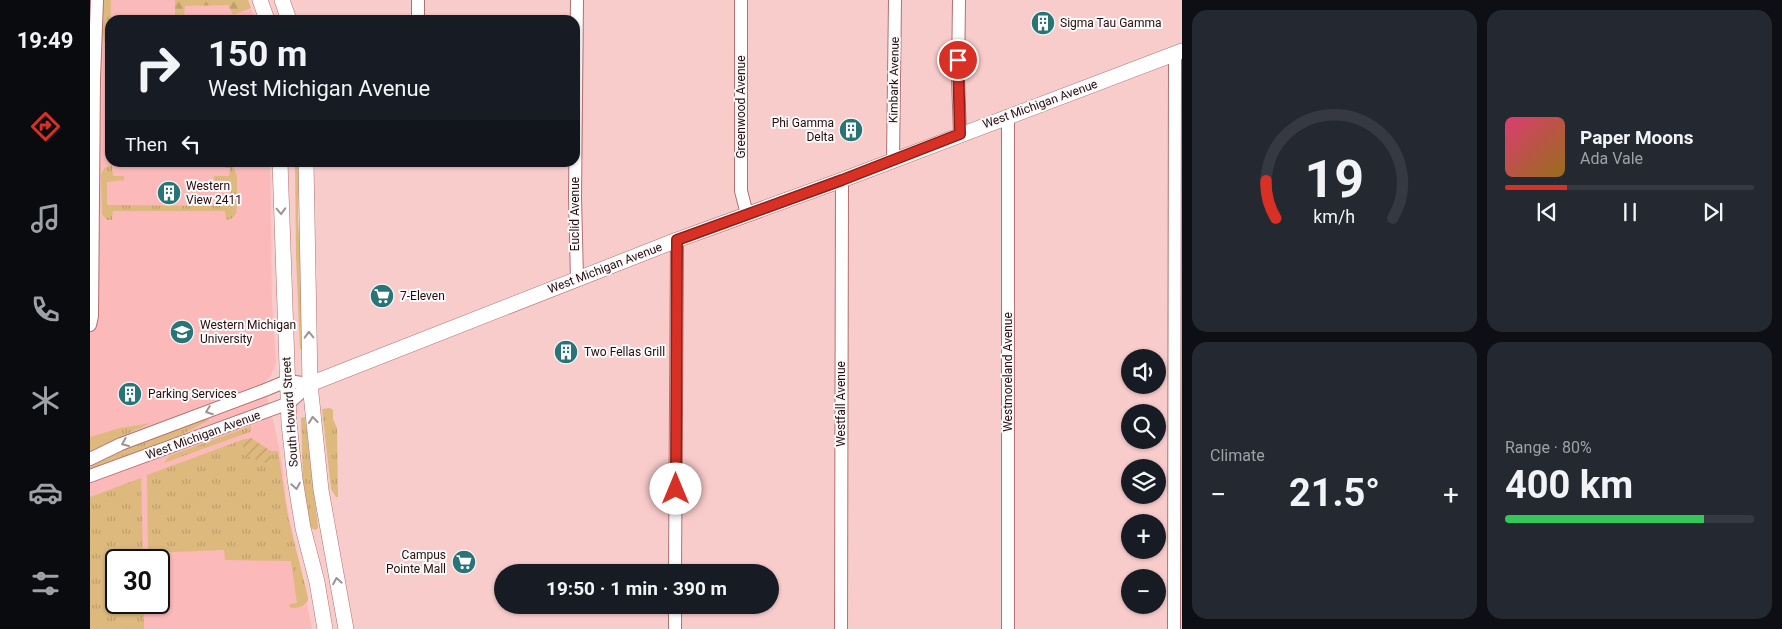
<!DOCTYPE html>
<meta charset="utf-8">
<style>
:root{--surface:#171b24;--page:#242831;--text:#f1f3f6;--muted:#9ea1a6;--line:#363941;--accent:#d93025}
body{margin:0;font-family:Roboto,sans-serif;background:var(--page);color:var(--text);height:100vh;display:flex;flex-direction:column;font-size:19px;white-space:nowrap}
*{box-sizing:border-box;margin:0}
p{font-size:16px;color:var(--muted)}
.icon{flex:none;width:28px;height:28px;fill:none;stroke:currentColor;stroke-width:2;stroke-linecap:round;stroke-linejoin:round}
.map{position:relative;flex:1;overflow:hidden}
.drawer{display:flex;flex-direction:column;gap:10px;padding:10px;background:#0d0f14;width:600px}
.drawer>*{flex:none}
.hud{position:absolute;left:15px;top:15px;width:475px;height:152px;border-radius:15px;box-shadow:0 1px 4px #0004;background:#171b24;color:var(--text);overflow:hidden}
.controls{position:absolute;left:1031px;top:349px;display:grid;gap:10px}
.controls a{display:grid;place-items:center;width:45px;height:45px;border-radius:50%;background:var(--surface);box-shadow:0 1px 4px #0004;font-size:25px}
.speed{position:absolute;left:15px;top:549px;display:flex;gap:10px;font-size:25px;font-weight:700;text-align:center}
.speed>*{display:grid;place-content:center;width:65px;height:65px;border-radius:50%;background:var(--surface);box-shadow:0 1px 4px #0004;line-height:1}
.speed .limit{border:2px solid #111;border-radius:8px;background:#fff;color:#111}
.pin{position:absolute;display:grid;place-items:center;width:42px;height:42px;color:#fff;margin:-21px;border:2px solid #fff;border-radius:50%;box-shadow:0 1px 5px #0007}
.me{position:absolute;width:55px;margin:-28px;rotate:0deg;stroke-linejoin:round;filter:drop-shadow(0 0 4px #0008)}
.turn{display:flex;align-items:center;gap:18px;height:105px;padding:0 20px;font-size:22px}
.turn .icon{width:65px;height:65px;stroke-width:2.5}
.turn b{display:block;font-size:35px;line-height:42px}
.then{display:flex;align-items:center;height:48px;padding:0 20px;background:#0003;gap:10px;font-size:19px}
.big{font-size:38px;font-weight:700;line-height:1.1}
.drawer .tile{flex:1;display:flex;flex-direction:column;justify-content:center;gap:8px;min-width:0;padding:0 18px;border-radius:15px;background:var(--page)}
.drawer .dial{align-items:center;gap:0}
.dial svg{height:130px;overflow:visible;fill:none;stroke:var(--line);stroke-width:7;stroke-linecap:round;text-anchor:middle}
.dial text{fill:var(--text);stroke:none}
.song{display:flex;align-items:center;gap:15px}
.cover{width:60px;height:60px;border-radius:8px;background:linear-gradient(135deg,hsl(340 70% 55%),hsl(40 70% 35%))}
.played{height:5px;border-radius:2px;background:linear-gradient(90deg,var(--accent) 25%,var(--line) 25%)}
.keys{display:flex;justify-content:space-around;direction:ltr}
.heat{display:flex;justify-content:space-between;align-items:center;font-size:28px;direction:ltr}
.charge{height:8px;border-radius:4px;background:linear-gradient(90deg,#34c759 80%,var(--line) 0)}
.drawer .tiles{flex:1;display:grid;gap:10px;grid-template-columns:repeat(2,1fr)}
.trip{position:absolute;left:404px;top:564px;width:285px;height:50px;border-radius:25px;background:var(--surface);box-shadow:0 1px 4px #0004;font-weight:700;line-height:50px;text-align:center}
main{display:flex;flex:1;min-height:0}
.tabs{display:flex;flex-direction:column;width:90px;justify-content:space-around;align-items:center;background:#090b0e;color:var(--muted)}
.tabs .icon{width:35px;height:35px}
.tabs .selected{color:var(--accent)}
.tabs b{font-size:22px;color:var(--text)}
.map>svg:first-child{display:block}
.built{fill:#fbb9b9;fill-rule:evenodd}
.grass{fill:url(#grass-tufts)}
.forest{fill:url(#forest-firs)}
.garden{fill:url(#garden-furrows)}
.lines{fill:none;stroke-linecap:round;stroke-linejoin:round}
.minor-casing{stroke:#b37071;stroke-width:14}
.tertiary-casing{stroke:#b37071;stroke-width:16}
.minor{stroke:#fff;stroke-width:12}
.tertiary{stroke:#fff;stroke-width:15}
.oneway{stroke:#9e9293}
.route-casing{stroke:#8d1f18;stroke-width:12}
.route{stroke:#d93025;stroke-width:9}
.labels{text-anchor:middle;stroke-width:4;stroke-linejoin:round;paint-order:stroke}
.poi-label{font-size:12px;fill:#270d0f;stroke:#fafafa;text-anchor:start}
.street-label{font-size:12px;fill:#270d0f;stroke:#fafafa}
</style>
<main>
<nav class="tabs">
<b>19:49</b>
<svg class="icon selected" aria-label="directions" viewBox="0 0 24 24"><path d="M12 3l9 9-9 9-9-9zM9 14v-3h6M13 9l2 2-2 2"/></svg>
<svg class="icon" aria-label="music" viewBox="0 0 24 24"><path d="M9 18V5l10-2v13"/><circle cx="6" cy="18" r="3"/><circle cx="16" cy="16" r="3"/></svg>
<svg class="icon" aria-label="phone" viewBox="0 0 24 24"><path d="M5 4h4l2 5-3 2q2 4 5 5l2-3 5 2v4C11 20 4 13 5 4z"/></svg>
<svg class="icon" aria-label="climate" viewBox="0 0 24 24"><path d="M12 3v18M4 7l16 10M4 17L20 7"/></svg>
<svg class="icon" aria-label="car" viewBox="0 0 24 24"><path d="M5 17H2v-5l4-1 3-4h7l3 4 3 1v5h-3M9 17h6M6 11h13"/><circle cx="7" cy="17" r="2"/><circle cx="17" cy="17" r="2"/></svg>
<svg class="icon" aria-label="filters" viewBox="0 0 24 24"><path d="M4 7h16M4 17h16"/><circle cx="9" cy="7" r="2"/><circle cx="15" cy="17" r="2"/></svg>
</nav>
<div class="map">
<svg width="1092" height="629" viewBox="0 0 1092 629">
<defs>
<pattern id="grass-tufts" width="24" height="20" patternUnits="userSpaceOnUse" patternTransform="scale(1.25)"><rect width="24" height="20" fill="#ddb97e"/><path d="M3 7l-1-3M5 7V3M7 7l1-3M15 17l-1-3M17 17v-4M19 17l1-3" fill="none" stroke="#be9e6c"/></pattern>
<pattern id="forest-firs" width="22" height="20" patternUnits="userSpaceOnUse" patternTransform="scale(1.25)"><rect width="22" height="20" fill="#ddb97e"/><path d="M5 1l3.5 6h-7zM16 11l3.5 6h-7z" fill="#be9e6c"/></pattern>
<pattern id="garden-furrows" width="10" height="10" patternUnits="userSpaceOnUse" patternTransform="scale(1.25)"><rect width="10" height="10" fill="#ddb97e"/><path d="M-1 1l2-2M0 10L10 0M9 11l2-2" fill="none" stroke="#be9e6c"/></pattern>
</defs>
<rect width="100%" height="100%" fill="#f9cccc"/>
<path class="built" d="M 0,0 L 158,0 L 165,20 L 20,20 L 20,162 L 180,163 L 182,302 L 186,362 L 181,376 L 173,383 L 185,428 L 192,463 L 196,501 L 222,629 L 0,629 ZM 26,560 L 69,560 L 69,602 L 26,602 Z"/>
<g class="grass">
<path d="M 14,0 L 21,0 L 20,50 C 9,43 13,12 14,0 Z"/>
<polygon points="205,163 209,163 208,218 215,348 210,349 206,256"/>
<path d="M 136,164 L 143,167 L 147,176 L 147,205 L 146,214 L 141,219 L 136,220 L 135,211 L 23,211 L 22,220 L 17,220 L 12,214 L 11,175 C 13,169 16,165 22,166 L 23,176 L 34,176 L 34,180 L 17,182 L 17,205 L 131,206 L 141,205 L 141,181 L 124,180 L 124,176 L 139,176 L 140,168 L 135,168 Z"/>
<polygon points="240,408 243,410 243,419 247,428 248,497 246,497 241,489 232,409"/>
<polygon points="215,417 228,526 228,528 226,530 220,528 213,483 211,418"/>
<polygon points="118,418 119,420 89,436 0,469 0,467 46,444"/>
<polygon points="61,423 0,451 0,437 30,428"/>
<polygon points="161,426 161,430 160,432 74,463 79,456"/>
<path d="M 152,440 L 158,456 L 165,459 L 182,459 L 181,451 L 188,451 L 198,517 L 218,597 L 218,601 C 213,606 206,610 199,607 L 200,604 L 207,603 L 201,561 L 135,560 L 134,550 L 58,553 L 57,475 Z"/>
<polygon points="51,478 53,560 26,560 26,602 54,603 54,629 0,629 0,497"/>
</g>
<polygon class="forest" points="85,0 158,0 161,8 143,15 138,5 95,6 94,15 85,15"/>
<polygon class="garden" points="161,438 181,451 182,459 180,462 168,463 165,459 155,455 152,440"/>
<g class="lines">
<g class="minor-casing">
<g id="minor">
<polyline points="487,0 485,197 487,279"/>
<polyline points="651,0 651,191 657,214"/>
<polyline points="869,0 868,79 870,134"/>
<polyline points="328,20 328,0"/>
<polyline points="918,116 918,629"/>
<polyline points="803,160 805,0"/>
<polyline points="0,325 2,316 4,78 7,0"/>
<polyline points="0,459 31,444 175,390 197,381 220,384"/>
<polyline points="0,476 199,403 220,384"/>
<polyline points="585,572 587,240"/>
<polyline points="585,629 585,605"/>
<polyline points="751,629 752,180"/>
<polyline points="1084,629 1085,54"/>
</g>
</g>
<g class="tertiary-casing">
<g id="tertiary">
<polyline points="170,0 177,20"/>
<polyline points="192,0 199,20"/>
<polyline points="190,162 199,423 205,479 213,528 227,582 235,629"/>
<polyline points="216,162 220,384 231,490 256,629"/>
<polyline points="220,384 587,240 752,180 1092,51"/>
</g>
</g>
<use href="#minor" class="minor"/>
<use href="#tertiary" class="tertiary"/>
</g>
<defs><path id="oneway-chevron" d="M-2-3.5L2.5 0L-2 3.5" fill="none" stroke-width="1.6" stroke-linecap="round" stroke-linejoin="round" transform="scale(1.25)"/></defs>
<g class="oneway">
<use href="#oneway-chevron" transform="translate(191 211) rotate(88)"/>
<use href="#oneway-chevron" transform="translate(219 335) rotate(-91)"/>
<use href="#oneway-chevron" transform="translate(119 411) rotate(160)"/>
<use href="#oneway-chevron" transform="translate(223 420) rotate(-96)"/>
<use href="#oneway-chevron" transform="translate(35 443) rotate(157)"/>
<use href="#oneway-chevron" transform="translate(206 486) rotate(80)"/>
<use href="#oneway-chevron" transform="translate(247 581) rotate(-100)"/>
</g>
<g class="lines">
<g class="route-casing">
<polyline id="route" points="586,489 587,240 752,180 870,134 868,60"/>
</g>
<use href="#route" class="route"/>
</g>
<defs>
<g id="building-disc" transform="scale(1.25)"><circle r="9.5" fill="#297477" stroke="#fafafa"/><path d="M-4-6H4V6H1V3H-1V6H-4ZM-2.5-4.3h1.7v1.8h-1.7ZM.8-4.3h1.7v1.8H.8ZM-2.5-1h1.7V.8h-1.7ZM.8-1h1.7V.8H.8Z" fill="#fff"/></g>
<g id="supermarket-disc" transform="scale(1.25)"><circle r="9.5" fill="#297477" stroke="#fafafa"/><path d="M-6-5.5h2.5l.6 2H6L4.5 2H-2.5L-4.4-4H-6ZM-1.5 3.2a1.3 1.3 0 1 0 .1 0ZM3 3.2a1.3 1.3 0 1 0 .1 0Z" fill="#fff"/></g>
<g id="university-disc" transform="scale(1.25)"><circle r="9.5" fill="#297477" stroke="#fafafa"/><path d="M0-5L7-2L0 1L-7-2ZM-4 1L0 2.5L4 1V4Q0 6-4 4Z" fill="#fff"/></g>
</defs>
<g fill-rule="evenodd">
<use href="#building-disc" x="953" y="23"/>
<use href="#building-disc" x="761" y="130"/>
<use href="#building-disc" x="79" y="193"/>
<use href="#supermarket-disc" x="292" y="296"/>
<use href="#university-disc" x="92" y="332"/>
<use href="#building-disc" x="476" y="352"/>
<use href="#building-disc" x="40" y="394"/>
<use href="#supermarket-disc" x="374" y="562"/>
</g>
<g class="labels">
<g class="poi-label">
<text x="970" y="27">Sigma Tau Gamma</text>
<text x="744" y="127" text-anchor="end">Phi Gamma<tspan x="744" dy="14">Delta</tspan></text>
<text x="96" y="190">Western<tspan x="96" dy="14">View 2411</tspan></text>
<text x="310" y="300">7-Eleven</text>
<text x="110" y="329">Western Michigan<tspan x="110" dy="14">University</tspan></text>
<text x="494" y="356">Two Fellas Grill</text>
<text x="58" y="398">Parking Services</text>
<text x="356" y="559" text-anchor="end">Campus<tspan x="356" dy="14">Pointe Mall</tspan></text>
</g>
<g class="street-label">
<text transform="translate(804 80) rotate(-89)" y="4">Kimbark Avenue</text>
<text transform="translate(950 104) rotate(-20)" y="4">West Michigan Avenue</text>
<text transform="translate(651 107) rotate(-90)" y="4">Greenwood Avenue</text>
<text transform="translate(485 214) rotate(-90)" y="4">Euclid Avenue</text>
<text transform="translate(515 268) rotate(-21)" y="4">West Michigan Avenue</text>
<text transform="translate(918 372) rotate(-90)" y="4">Westmoreland Avenue</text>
<text transform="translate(751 404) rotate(-90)" y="4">Westfall Avenue</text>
<text transform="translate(200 412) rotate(-94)" y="4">South Howard Street</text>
<text transform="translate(113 435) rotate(-20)" y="4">West Michigan Avenue</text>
</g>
</g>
</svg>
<div class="controls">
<a><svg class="icon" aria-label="sound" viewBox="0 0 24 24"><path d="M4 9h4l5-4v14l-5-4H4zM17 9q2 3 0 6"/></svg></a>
<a><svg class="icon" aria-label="search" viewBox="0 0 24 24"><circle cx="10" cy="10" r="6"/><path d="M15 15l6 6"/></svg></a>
<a><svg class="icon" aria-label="layers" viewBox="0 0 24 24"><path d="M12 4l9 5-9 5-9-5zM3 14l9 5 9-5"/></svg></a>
<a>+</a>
<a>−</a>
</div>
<div class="speed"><div class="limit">30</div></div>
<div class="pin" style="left:868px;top:60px;background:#d93025"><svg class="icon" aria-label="arrive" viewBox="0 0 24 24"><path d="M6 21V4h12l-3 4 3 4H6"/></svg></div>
<svg class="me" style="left:586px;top:489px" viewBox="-20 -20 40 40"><circle r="19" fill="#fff"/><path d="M0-13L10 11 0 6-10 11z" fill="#d93025"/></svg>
<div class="trip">19:50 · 1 min · 390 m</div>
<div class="hud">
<div class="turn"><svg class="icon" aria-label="right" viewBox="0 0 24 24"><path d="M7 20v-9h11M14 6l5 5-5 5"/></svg><div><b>150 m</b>West Michigan Avenue</div></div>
<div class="then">Then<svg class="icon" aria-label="left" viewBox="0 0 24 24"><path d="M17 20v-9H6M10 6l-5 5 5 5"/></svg></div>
</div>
</div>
<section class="drawer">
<div class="tiles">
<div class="tile dial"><svg viewBox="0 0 100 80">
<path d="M14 69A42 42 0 1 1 86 69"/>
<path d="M14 69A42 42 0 0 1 8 46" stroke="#d93025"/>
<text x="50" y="56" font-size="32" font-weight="700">19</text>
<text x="50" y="72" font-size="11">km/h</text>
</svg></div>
<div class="tile">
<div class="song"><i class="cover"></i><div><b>Paper Moons</b><p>Ada Vale</p></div></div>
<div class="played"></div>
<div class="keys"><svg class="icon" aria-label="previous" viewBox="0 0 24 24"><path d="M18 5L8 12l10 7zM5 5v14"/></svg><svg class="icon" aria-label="pause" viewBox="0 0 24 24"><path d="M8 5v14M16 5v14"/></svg><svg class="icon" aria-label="next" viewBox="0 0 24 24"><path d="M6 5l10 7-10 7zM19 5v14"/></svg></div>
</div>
<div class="tile"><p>Climate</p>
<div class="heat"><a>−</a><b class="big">21.5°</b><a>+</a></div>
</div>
<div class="tile"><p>Range · 80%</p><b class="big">400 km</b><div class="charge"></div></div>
</div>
</section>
</main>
